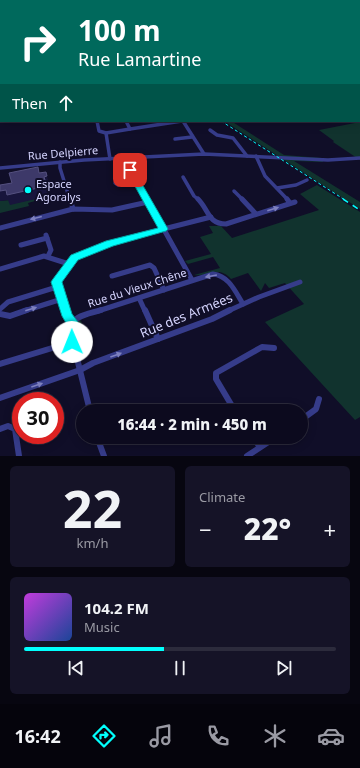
<!DOCTYPE html>
<meta charset="utf-8">
<style>
:root{--surface:#0c0a1e;--page:#151327;--text:#f1f3f6;--muted:#9a9aa4;--line:#2c2b3c;--accent:#01fffd}
body{margin:0;font-family:"Noto Sans",sans-serif;background:var(--page);color:var(--text);height:100vh;display:flex;flex-direction:column;font-size:15px;white-space:nowrap}
*{box-sizing:border-box;margin:0}
p{font-size:13px;color:var(--muted)}
.icon{flex:none;width:22px;height:22px;fill:none;stroke:currentColor;stroke-width:2;stroke-linecap:round;stroke-linejoin:round}
.map{position:relative;height:456px;overflow:hidden}
.sheet{display:flex;flex-direction:column;gap:10px;padding:10px;background:#070610;flex:1}
.sheet>*{flex:none}
.guide{position:absolute;left:0px;top:0px;width:360px;height:122px;box-shadow:0 2px 10px #0003,0 0 0 1px var(--line);background:#00695c;color:#fff;overflow:hidden}
.speed{position:absolute;left:12px;top:392px;display:flex;gap:8px;font-size:20px;font-weight:700;text-align:center}
.speed>*{display:grid;place-content:center;width:52px;height:52px;border-radius:50%;background:var(--surface);box-shadow:0 2px 10px #0003,0 0 0 1px var(--line);line-height:1}
.speed .limit{border:6px solid #d22;background:#fff;color:#111}
.pin{position:absolute;display:grid;place-items:center;width:34px;height:34px;color:#fff;margin:-17px;border-radius:8px;box-shadow:0 2px 6px #0006}
.me{position:absolute;width:44px;margin:-22px;rotate:359deg;stroke-linejoin:round;filter:drop-shadow(0 0 3px #0008)}
.turn{display:flex;align-items:center;gap:14px;height:84px;padding:0 12px;font-size:18px}
.turn .icon{width:52px;height:52px;stroke-width:2.5}
.turn b{display:block;font-size:28px;line-height:34px}
.then{display:flex;align-items:center;height:38px;padding:0 12px;background:#0003;gap:8px;font-size:15px}
.big{font-size:30px;font-weight:800;line-height:1.1}
.sheet .widget{flex:1;display:flex;flex-direction:column;justify-content:center;gap:6px;min-width:0;padding:0 14px;border-radius:6px;background:var(--page)}
.sheet .dial{align-items:center;gap:0}
.dial b{font-size:52px;line-height:1}
.song{display:flex;align-items:center;gap:12px}
.cover{width:48px;height:48px;border-radius:6px;background:linear-gradient(135deg,hsl(290 70% 55%),hsl(220 70% 35%))}
.played{height:4px;border-radius:2px;background:linear-gradient(90deg,var(--accent) 45%,var(--line) 45%)}
.keys{display:flex;justify-content:space-around;direction:ltr}
.heat{display:flex;justify-content:space-between;align-items:center;font-size:22px;direction:ltr}
.sheet .tiles{flex:1;display:grid;gap:10px;grid-template-columns:1fr 1fr}
.widget:last-child{grid-column:span 2}
.trip{position:absolute;left:76px;top:404px;width:232px;height:40px;border-radius:20px;background:var(--surface);box-shadow:0 2px 10px #0003,0 0 0 1px var(--line);font-weight:800;line-height:40px;text-align:center}
.tabs{display:flex;height:64px;justify-content:space-around;align-items:center;background:#05040c;color:var(--muted)}
.tabs .icon{width:28px;height:28px}
.tabs .active{color:var(--accent)}
.tabs b{font-size:18px;color:var(--text)}
.map>svg:first-child{display:block}
.green{fill:#11332e}
.lines{fill:none;stroke-linecap:round;stroke-linejoin:round}
.stream{stroke:#072648;stroke-width:1}
.river{fill:#072648;fill-rule:evenodd}
.minor-far3{stroke:#363c8a;stroke-width:2}
.minor-far2{stroke:#363c8a;stroke-width:3.5}
.minor-far1{stroke:#363c8a;stroke-width:5}
.minor{stroke:#363c8a;stroke-width:6}
.highway{fill:#ff50b7;fill-rule:evenodd}
.rail-far1{stroke:#01fffd;stroke-width:1;stroke-dasharray:3 2.5;stroke-linecap:butt}
.rail{stroke:#01fffd;stroke-width:1.5;stroke-dasharray:6 5.5;stroke-linecap:butt}
.shaded-wall{fill:#18153c}
.building{fill:#3d3969;stroke:#555180}
.oneway{fill:#7e81bf}
.route{fill:#01fffd;stroke:#01a6a4}
.poi-dot{fill:#01fffd;stroke:#100e28;stroke-width:1.5}
.labels{text-anchor:middle;stroke-width:4;stroke-linejoin:round;paint-order:stroke}
.street-label{font-size:11px;fill:#d6d5ff;stroke:#100e28}
.poi-label{font-size:11px;fill:#d6d5ff;stroke:#100e28;text-anchor:start}
.near-street-label{font-size:13px;fill:#d6d5ff;stroke:#100e28}
</style>
<div class="map">
<svg width="360" height="456" viewBox="0 0 360 456">
<rect width="100%" height="100%" fill="#100e28"/>
<g class="green">
<polygon points="224,121 231,121 284,155 322,158 323,162 294,161 360,202 360,209"/>
<polygon points="360,122 360,160 333,142 334,141 319,130"/>
<path d="M 317,185 L 360,212 L 360,417 L 355,420 L 265,322 L 304,304 L 285,283 L 269,288 L 265,283 L 261,291 L 248,273 L 231,279 C 218,265 209,277 194,275 L 220,268 L 213,257 L 188,264 L 185,261 L 211,254 L 200,237 L 213,233 L 209,226 L 221,226 L 232,238 L 319,210 L 300,194 Z"/>
<polygon points="41,197 42,199 28,203 29,206 0,213 0,201"/>
<polygon points="81,320 83,330 86,329 89,337 77,342 73,330 76,323"/>
</g>
<g class="lines">
<polyline class="stream" points="329,1 334,0"/>
<g class="river">
<rect x="0" y="78" width="1" height="2"/>
<rect x="359" y="88" width="1" height="4"/>
</g>
<g class="minor-far3">
<polyline points="26,1 31,0"/>
<polyline points="232,1 237,0"/>
</g>
<g class="minor-far2">
<polyline points="97,121 99,131 106,133 110,159"/>
<polyline points="126,121 130,129 182,121"/>
<polyline points="183,121 204,154"/>
<polyline points="210,130 217,135 233,138 247,156"/>
<polyline points="106,133 130,129"/>
<polyline points="175,139 192,137"/>
<polyline points="256,156 265,176 288,200"/>
<polyline points="129,158 130,168 148,200"/>
<polyline points="60,162 60,168 70,200"/>
<polyline points="0,168 84,160 204,154 328,160 360,158"/>
<polyline points="135,177 116,181 115,183 118,185 137,181"/>
<polyline points="183,177 194,196 199,200"/>
<polyline points="277,188 296,185 307,180"/>
<polyline points="234,191 243,200"/>
</g>
<g class="minor-far1">
<polyline points="70,199 73,209"/>
<polyline points="147,199 192,280"/>
<path d="M 198,199 C 209,210 208,224 226,224 L 295,202"/>
<polyline points="242,199 256,214"/>
<polyline points="287,199 290,203"/>
<polyline points="0,228 73,209 112,210 148,202"/>
<polyline points="46,235 51,250 48,256"/>
<polyline points="21,245 47,238"/>
<polyline points="0,269 44,256 69,264"/>
<polyline points="112,276 150,265 154,268 164,290"/>
<polyline points="139,298 145,311"/>
<polyline points="0,309 8,302 57,287"/>
<polyline points="24,311 62,299"/>
<polyline points="66,311 56,282 77,255 136,236 211,217"/>
<path d="M 98,311 L 213,274 C 229,276 235,291 243,304"/>
<polyline points="228,311 259,297 300,282"/>
</g>
<g class="minor">
<polyline points="65,310 67,316 72,322"/>
<polyline points="145,310 158,339"/>
<polyline points="0,314 10,316 27,310"/>
<polyline points="0,364 72,342"/>
<polyline points="0,398 80,370 93,363 212,319 230,310"/>
<path d="M 90,411 L 70,330 C 72,315 89,314 101,310"/>
<polyline points="153,411 158,409"/>
<polyline points="235,411 216,379 216,373 262,347 274,348"/>
<polyline points="301,420 316,409 319,399"/>
<polyline points="0,429 8,426 15,429 19,456"/>
<polyline points="97,437 104,456"/>
<polyline points="253,437 260,447"/>
<polyline points="247,456 276,437"/>
</g>
<g class="highway">
<polygon points="89,0 94,0 93,1"/>
<rect x="0" y="32" width="1" height="3"/>
</g>
<polyline class="rail-far1" points="221,121 345,200"/>
<polyline class="rail" points="343,199 360,210"/>
</g>
<g class="shaded-wall">
<polygon points="47,176 49,185 46,186 44,177"/>
<polygon points="47,186 49,196 10,205 8,200 0,201 0,191 6,190"/>
</g>
<polygon class="building" points="38,167 39,173 46,172 47,176 44,177 47,186 7,195 6,190 0,191 0,185 12,183 9,173"/>
<defs><path id="oneway-solid" d="M-6-.8H1V-3.2L6.5 0L1 3.2V.8H-6Z"/></defs>
<g class="oneway">
<use href="#oneway-solid" transform="translate(273 209) rotate(-18)"/>
<use href="#oneway-solid" transform="translate(36 218) rotate(166)"/>
<use href="#oneway-solid" transform="translate(211 276) rotate(170)"/>
<use href="#oneway-solid" transform="translate(31 309) rotate(-18)"/>
<use href="#oneway-solid" transform="translate(116 355) rotate(-20)"/>
<use href="#oneway-solid" transform="translate(37 385) rotate(-19)"/>
</g>
<path class="route" d="M 130,167 L 134,170 L 168,229 L 166,231 L 113,246 L 78,260 L 62,282 L 72,314 L 78,322 L 75,330 L 78,342 L 76,345 L 72,347 L 68,345 C 64,338 64,331 66,323 L 62,316 L 51,282 L 53,279 L 71,255 L 106,241 L 158,228 L 126,170 Z"/>
<circle class="poi-dot" cx="28" cy="190" r="4"/>
<g class="labels">
<g class="street-label">
<text transform="translate(63 153) rotate(-5)" y="4">Rue Delpierre</text>
<text transform="translate(137 288) rotate(-18)" y="4">Rue du Vieux Chêne</text>
</g>
<g class="poi-label">
<text x="36" y="188">Espace<tspan x="36" dy="13">Agoralys</tspan></text>
</g>
<g class="near-street-label">
<text transform="translate(186 315) rotate(-22)" y="5">Rue des Armées</text>
</g>
</g>
</svg>
<div class="speed"><div class="limit">30</div></div>
<div class="pin" style="left:130px;top:170px;background:#d93025"><svg class="icon" aria-label="arrive" viewBox="0 0 24 24"><path d="M6 21V4h12l-3 4 3 4H6"/></svg></div>
<svg class="me" style="left:72px;top:342px" viewBox="-20 -20 40 40"><circle r="19" fill="#fff"/><path d="M0-13L10 11 0 6-10 11z" fill="#01fffd"/></svg>
<div class="trip">16:44 · 2 min · 450 m</div>
<div class="guide">
<div class="turn"><svg class="icon" aria-label="right" viewBox="0 0 24 24"><path d="M7 20v-9h11M14 6l5 5-5 5"/></svg><div><b>100 m</b>Rue Lamartine</div></div>
<div class="then">Then<svg class="icon" aria-label="ahead" viewBox="0 0 24 24"><path d="M12 20V5M6 11l6-6 6 6"/></svg></div>
</div>
</div>
<section class="sheet">
<div class="tiles">
<div class="widget dial"><b>22</b><p>km/h</p></div>
<div class="widget"><p>Climate</p>
<div class="heat"><a>−</a><b class="big">22°</b><a>+</a></div>
</div>
<div class="widget">
<div class="song"><i class="cover"></i><div><b>104.2 FM</b><p>Music</p></div></div>
<div class="played"></div>
<div class="keys"><svg class="icon" aria-label="previous" viewBox="0 0 24 24"><path d="M18 5L8 12l10 7zM5 5v14"/></svg><svg class="icon" aria-label="pause" viewBox="0 0 24 24"><path d="M8 5v14M16 5v14"/></svg><svg class="icon" aria-label="next" viewBox="0 0 24 24"><path d="M6 5l10 7-10 7zM19 5v14"/></svg></div>
</div>
</div>
</section>
<nav class="tabs">
<b>16:42</b>
<svg class="icon active" aria-label="directions" viewBox="0 0 24 24"><path d="M12 3l9 9-9 9-9-9zM9 14v-3h6M13 9l2 2-2 2"/></svg>
<svg class="icon" aria-label="music" viewBox="0 0 24 24"><path d="M9 18V5l10-2v13"/><circle cx="6" cy="18" r="3"/><circle cx="16" cy="16" r="3"/></svg>
<svg class="icon" aria-label="phone" viewBox="0 0 24 24"><path d="M5 4h4l2 5-3 2q2 4 5 5l2-3 5 2v4C11 20 4 13 5 4z"/></svg>
<svg class="icon" aria-label="climate" viewBox="0 0 24 24"><path d="M12 3v18M4 7l16 10M4 17L20 7"/></svg>
<svg class="icon" aria-label="car" viewBox="0 0 24 24"><path d="M5 17H2v-5l4-1 3-4h7l3 4 3 1v5h-3M9 17h6M6 11h13"/><circle cx="7" cy="17" r="2"/><circle cx="17" cy="17" r="2"/></svg>
</nav>
